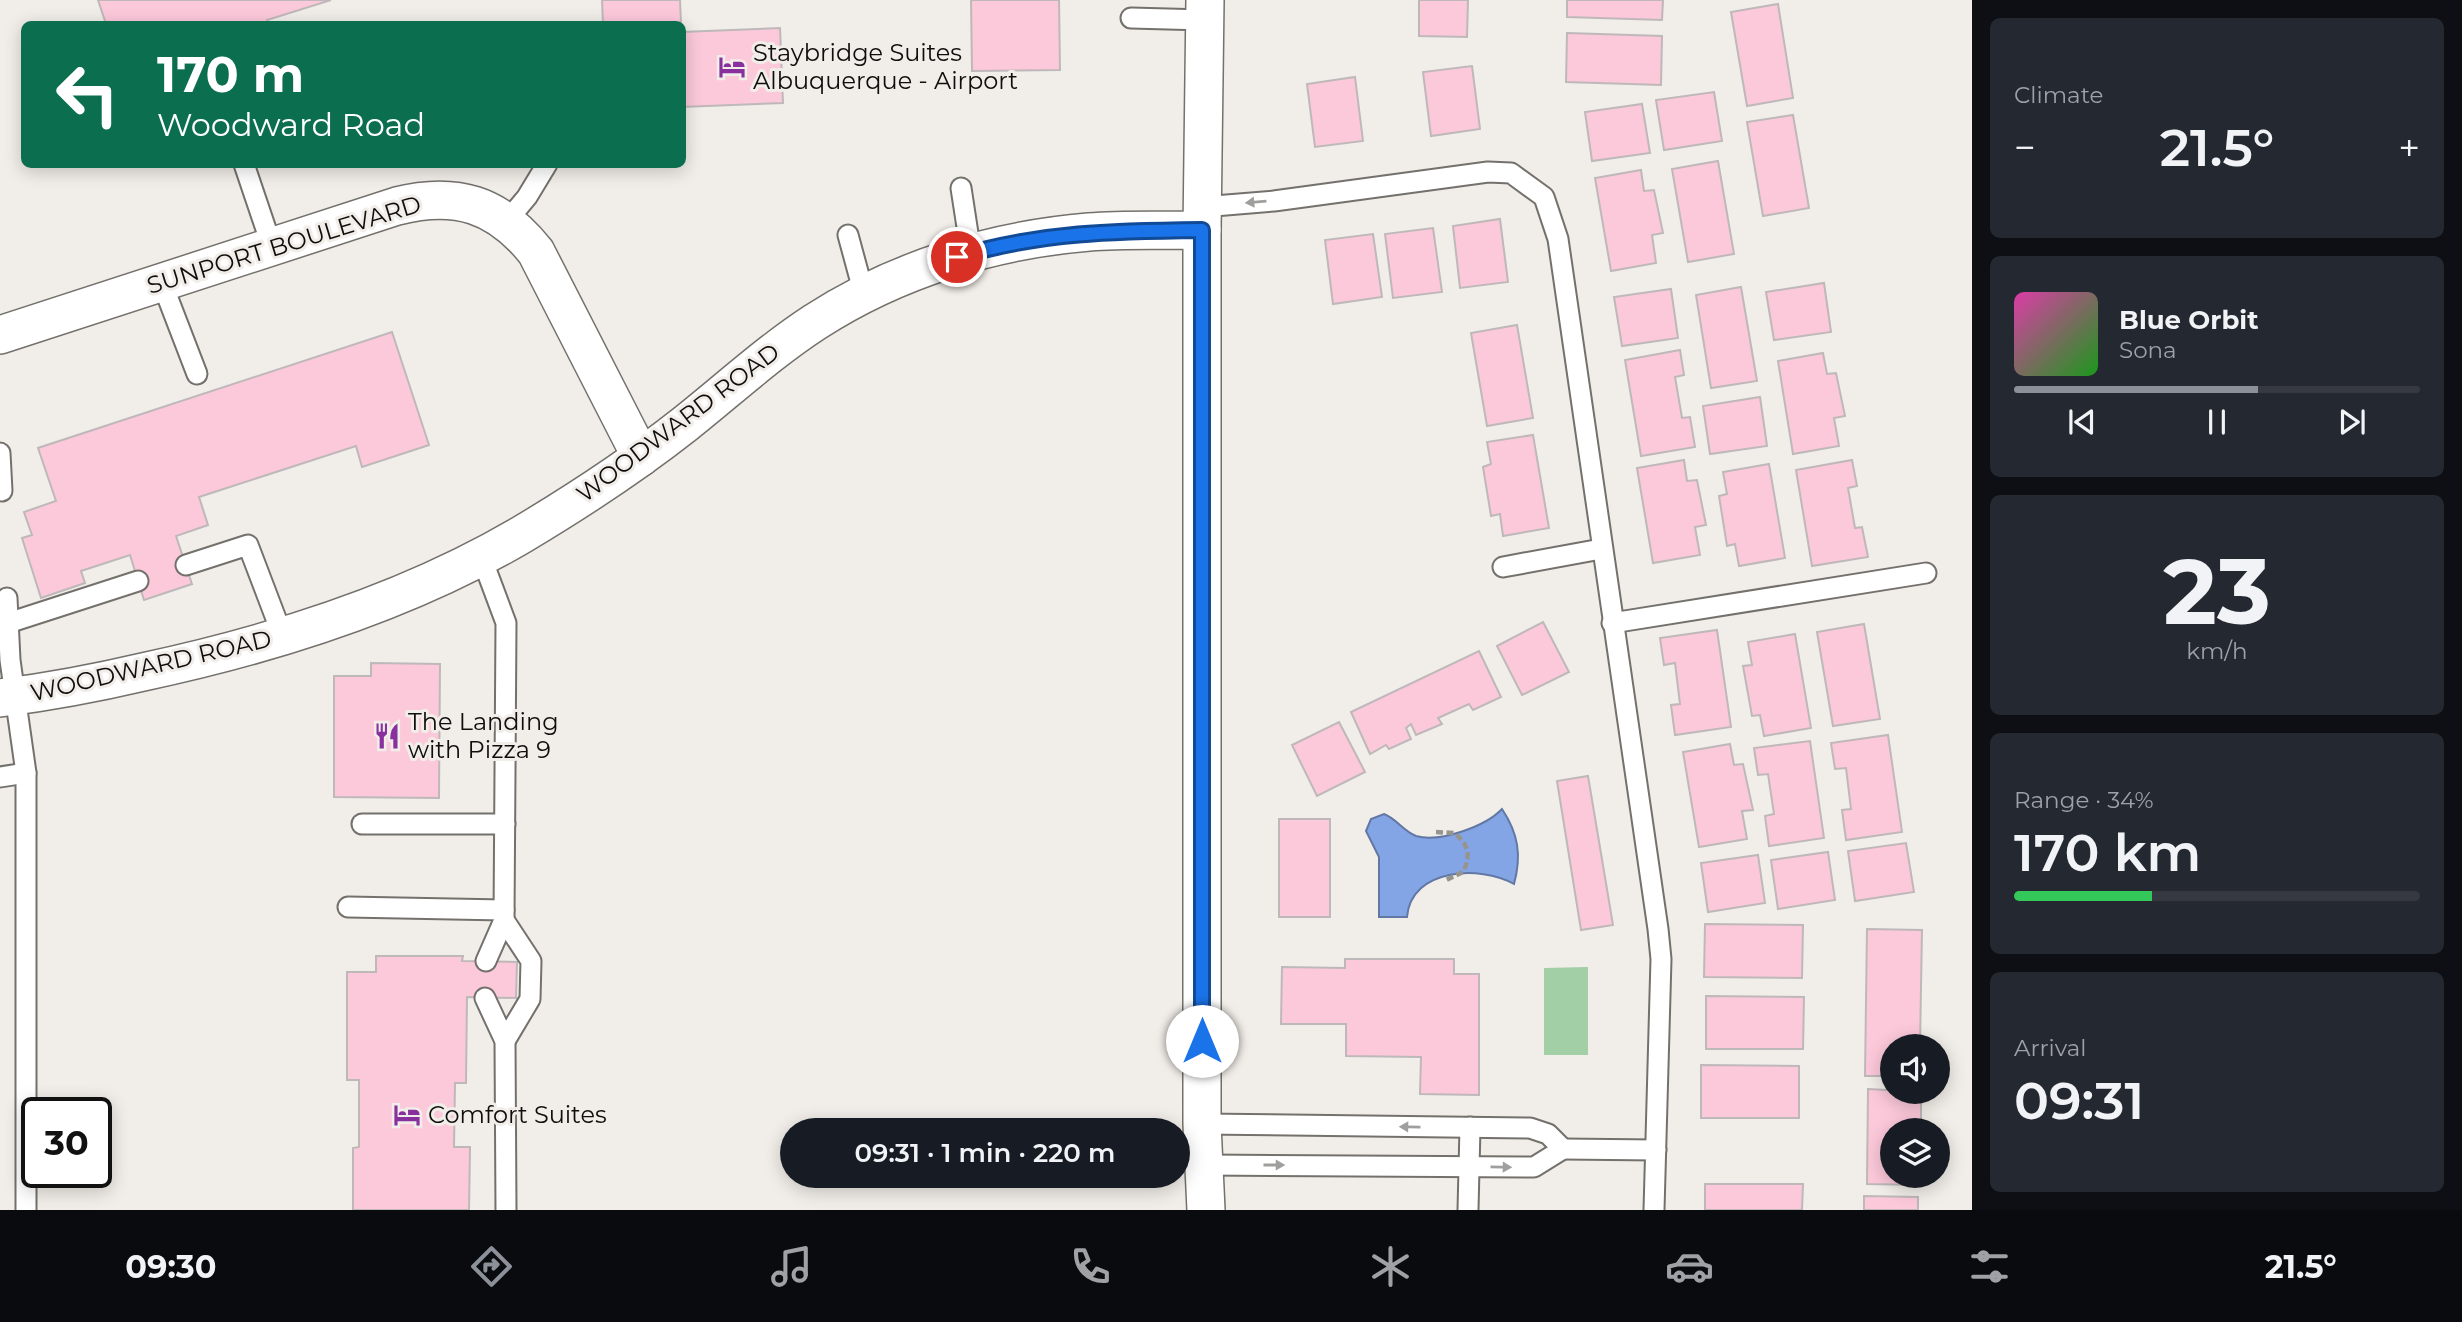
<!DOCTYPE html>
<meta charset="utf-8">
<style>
:root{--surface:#171b24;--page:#242831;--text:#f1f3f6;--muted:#9ea1a6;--line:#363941;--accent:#8c9099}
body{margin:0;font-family:Montserrat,sans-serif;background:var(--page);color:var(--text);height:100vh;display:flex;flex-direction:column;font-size:26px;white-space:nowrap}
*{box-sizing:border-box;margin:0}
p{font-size:23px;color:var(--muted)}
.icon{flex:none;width:38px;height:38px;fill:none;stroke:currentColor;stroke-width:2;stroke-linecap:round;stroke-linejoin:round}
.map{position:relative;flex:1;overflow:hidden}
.panel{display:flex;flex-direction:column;gap:18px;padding:18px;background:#0d0f14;width:490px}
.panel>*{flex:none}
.hud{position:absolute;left:21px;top:21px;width:665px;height:147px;border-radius:10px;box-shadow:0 4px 18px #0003;background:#0b6e4f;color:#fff;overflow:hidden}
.controls{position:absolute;left:1880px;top:1034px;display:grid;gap:14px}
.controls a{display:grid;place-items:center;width:70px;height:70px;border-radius:50%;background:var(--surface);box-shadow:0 4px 18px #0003;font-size:35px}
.speed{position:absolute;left:21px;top:1097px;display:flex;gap:14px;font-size:35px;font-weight:700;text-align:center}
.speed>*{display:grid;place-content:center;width:91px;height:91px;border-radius:50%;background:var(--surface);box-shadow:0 4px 18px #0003;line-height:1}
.speed .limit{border:4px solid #111;border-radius:10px;background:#fff;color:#111}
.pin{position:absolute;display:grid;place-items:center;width:60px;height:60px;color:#fff;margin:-30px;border:4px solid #fff;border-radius:50%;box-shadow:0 2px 7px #0007}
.me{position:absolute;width:77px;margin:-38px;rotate:0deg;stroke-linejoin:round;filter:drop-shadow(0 0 5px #0008)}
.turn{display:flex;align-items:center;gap:24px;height:147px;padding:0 21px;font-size:32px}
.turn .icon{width:91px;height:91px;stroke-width:2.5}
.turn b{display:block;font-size:49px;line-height:60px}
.big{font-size:52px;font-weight:600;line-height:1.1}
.panel .widget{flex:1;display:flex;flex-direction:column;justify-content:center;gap:10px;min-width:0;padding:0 24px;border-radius:10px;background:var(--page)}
.panel .dial{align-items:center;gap:0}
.dial b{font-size:91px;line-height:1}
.song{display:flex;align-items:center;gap:21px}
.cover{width:84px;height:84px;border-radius:10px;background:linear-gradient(135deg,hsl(320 70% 55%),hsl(120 70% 35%))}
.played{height:7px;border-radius:4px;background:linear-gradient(90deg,var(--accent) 60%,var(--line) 60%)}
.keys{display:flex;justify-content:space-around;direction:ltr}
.heat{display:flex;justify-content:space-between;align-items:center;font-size:38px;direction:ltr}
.charge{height:10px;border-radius:5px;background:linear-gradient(90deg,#34c759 34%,var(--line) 0)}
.trip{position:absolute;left:780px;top:1118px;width:410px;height:70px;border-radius:35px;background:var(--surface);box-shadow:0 4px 18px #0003;font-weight:600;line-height:70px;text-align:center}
.tab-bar{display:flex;height:112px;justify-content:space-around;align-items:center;background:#090b0e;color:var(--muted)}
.tab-bar .icon{width:49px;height:49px}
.tab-bar .active{color:var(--accent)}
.tab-bar b{font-size:32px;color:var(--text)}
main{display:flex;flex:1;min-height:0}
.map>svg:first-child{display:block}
.green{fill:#a2cfa5}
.water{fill:#84a5e5;stroke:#6178a4;stroke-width:2}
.building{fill:#fcc9da;stroke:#bfb8ba;stroke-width:2}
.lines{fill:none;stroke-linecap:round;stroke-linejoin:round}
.lane-casing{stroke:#74716c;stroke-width:23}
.street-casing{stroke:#74716c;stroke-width:40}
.path{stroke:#979490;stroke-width:4.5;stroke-dasharray:7 3.5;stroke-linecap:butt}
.lane{stroke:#fff;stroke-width:19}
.street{stroke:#fff;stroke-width:37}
.oneway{fill:#9f9f9e}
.route-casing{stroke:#114b97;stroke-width:18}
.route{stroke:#1a73e8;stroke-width:12}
.labels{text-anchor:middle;stroke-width:6;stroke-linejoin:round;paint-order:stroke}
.poi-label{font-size:24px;fill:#100e0d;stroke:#f1ede8;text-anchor:start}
.street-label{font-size:24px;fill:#100e0d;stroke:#f1ede8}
</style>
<main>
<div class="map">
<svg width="1972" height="1210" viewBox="0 0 1972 1210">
<rect width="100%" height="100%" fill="#f1ede8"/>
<polygon class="green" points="1588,967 1588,1055 1544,1055 1544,968"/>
<path class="water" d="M 1502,809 C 1518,833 1522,855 1514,884 C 1480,865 1411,868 1407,917 L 1379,917 L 1379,857 L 1366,831 L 1371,819 L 1384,814 C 1397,819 1403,831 1416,836 C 1440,843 1486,826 1502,809 Z"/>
<g class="building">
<polygon points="98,0 331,0 267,20 269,24 106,24"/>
<polygon points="602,0 680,0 681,24 603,24"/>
<polygon points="971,0 1059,0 1060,70 972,71"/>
<polygon points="1419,0 1468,0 1467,37 1419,36"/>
<polygon points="1567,0 1663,0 1662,20 1567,17"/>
<polygon points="1778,4 1793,98 1747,106 1731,12"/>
<polygon points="780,28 783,103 682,107 682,32"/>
<polygon points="1567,33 1662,36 1661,85 1566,82"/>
<polygon points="1472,66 1480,129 1431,136 1423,72"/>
<polygon points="1355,77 1363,141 1315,147 1307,84"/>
<polygon points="1714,92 1722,141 1664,150 1656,100"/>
<polygon points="1642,104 1650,153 1592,161 1585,112"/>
<polygon points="1793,115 1809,208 1763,216 1747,122"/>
<polygon points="1718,161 1734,254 1688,262 1672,169"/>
<polygon points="1641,170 1644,191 1654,190 1663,233 1652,235 1656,263 1611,271 1595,178"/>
<polygon points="1500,219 1508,282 1460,288 1453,226"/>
<polygon points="1433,228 1442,292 1393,298 1385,234"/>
<polygon points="1373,234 1382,297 1333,304 1325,240"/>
<polygon points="1824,283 1831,332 1774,340 1766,292"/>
<polygon points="1741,287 1757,381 1711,388 1696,295"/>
<polygon points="1671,289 1678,338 1622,346 1614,297"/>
<polygon points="1517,325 1533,418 1487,426 1471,333"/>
<polygon points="392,332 429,445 362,467 356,446 199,497 208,525 176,536 192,584 144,600 130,555 81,571 85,583 41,598 22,538 32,535 24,512 56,501 38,448"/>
<polygon points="1680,350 1684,375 1675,377 1682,418 1690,417 1695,447 1641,456 1625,360"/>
<polygon points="1823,353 1827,374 1836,373 1845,416 1834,418 1839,446 1793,454 1778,361"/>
<polygon points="1760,397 1767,446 1710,454 1703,406"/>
<polygon points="1533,435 1549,528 1503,536 1500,514 1491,516 1483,467 1491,464 1487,442"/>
<polygon points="1684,460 1687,481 1697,480 1706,525 1695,527 1700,555 1653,563 1637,468"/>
<polygon points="1852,460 1857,486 1848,488 1855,528 1862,527 1868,557 1812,566 1796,470"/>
<polygon points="1769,464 1785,558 1739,566 1735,544 1727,546 1719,496 1727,494 1723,472"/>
<polygon points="1543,622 1569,672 1522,695 1497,646"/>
<polygon points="1864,624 1880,719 1833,726 1817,632"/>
<polygon points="1717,630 1731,727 1675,735 1671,705 1680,704 1675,663 1664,665 1660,638"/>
<polygon points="1795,634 1811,728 1764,736 1760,715 1752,716 1743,666 1752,665 1748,642"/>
<polygon points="1479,651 1501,697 1473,710 1469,704 1438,718 1442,724 1416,735 1411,724 1406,728 1411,739 1389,749 1386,745 1370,754 1351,712"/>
<polygon points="371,663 440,664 439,798 334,797 334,676 371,676"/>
<polygon points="1339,722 1365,772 1317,796 1292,745"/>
<polygon points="1888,735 1902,832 1846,840 1842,810 1851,809 1846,768 1835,769 1831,743"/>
<polygon points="1810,741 1824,838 1769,846 1765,816 1774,814 1768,774 1758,775 1754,748"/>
<polygon points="1730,744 1734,765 1743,764 1753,810 1742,811 1747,839 1699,847 1683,752"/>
<polygon points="1588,776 1613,925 1581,930 1557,781"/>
<rect x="1279" y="819" width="51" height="98"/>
<polygon points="1906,843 1914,892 1855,901 1848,851"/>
<polygon points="1828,852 1835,900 1778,909 1771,860"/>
<polygon points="1758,855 1765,903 1708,912 1701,863"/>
<polygon points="1705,924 1803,925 1802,978 1704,977"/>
<polygon points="1867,929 1922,930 1920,1046 1892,1046 1892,1076 1865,1076"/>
<polygon points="376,956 463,956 462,961 517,962 516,998 467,997 466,1083 455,1083 454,1147 470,1147 469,1210 353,1210 353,1148 359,1147 359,1080 347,1080 347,972 376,972"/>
<polygon points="1345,959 1454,959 1454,974 1479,974 1479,1095 1420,1094 1421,1057 1346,1056 1346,1024 1281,1024 1282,967 1345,968"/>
<polygon points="1706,996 1804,997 1803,1049 1706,1049"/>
<polygon points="1701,1065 1799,1066 1799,1118 1701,1118"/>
<polygon points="1868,1089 1921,1092 1921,1130 1892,1130 1892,1176 1920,1176 1920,1185 1867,1184"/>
<polygon points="1705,1184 1803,1184 1802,1210 1705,1210"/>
<polygon points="1864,1196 1918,1197 1918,1210 1864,1210"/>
</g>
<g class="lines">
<g class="lane-casing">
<g id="lane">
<polyline points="1131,18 1205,20"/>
<polyline points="244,164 272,247"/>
<polyline points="961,188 971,253"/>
<polyline points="1202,207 1274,201 1488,172 1511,173 1544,197 1558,239 1658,929 1661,959 1654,1210"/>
<polyline points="507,221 527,197 547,164"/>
<polyline points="848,235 864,294"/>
<polyline points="162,283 197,374"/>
<polyline points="0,453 2,491"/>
<polyline points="481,556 506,623 504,920 486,961"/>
<polyline points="186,565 248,545 283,637"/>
<polyline points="1503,567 1601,549"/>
<polyline points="7,598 10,660 26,773 26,1210"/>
<polyline points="0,623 8,623 138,581"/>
<polyline points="1612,623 1926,573"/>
<polyline points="0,777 26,773"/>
<polyline points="362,824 505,824"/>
<polyline points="348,907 504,910"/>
<polyline points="504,920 531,961 530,999 505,1041"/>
<polyline points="485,998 505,1041 506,1210"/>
<polyline points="1202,1124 1530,1128 1548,1134 1563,1149 1534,1167 1205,1165"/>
<polyline points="1563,1149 1656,1150"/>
<polyline points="1468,1210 1470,1127"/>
</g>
</g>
<g class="street-casing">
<g id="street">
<polyline points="1205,0 1202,230 1202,1124 1206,1210"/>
<path d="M 0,335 L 397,206 C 456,191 498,204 536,252 L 641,457"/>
<path d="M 0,698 C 48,692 96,683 143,672 C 274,644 405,603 521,535 C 578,501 633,465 685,424 C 729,389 769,352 815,322 C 897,269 993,240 1089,232 C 1126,229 1164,231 1202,230"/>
</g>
</g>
<path class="path" d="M 1436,832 L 1454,833 C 1469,844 1471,856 1463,872 L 1446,880"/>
<use href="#lane" class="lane"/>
<use href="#street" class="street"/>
</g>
<defs><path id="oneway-solid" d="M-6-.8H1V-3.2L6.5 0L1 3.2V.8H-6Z" transform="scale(1.75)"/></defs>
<g class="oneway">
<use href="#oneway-solid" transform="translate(1256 202) rotate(175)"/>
<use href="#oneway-solid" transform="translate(1410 1127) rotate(-179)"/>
<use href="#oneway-solid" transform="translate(1274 1165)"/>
<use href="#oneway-solid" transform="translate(1501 1167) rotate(1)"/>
</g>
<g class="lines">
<g class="route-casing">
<path id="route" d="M 957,257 C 1042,232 1114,231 1202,230 L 1202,1041"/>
</g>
<use href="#route" class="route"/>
</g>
<defs>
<g id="hotel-bare" transform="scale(2.1)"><path d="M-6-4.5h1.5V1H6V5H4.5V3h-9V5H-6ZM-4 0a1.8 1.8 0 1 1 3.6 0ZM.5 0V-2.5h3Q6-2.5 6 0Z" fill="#88319e" stroke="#f1ede8" stroke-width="2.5" paint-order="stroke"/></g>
<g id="restaurant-bare" transform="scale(2.1)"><path d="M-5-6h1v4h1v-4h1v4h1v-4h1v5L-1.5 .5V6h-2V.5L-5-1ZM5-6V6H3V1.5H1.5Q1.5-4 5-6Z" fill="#88319e" stroke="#f1ede8" stroke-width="2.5" paint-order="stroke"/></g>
</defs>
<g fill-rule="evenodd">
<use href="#hotel-bare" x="732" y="67"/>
<use href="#restaurant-bare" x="387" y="736"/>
<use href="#hotel-bare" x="407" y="1115"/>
</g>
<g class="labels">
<g class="poi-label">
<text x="753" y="61">Staybridge Suites<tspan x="753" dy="28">Albuquerque - Airport</tspan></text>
<text x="408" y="730">The Landing<tspan x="408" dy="28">with Pizza 9</tspan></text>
<text x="428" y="1123">Comfort Suites</text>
</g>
<g class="street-label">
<text transform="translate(284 245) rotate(-17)" y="8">SUNPORT BOULEVARD</text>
<text transform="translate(678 423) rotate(-37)" y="8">WOODWARD ROAD</text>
<text transform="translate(151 666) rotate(-13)" y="8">WOODWARD ROAD</text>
</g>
</g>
</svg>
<div class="controls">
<a><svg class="icon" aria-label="sound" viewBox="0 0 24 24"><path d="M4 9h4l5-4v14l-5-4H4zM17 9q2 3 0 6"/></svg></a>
<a><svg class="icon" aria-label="layers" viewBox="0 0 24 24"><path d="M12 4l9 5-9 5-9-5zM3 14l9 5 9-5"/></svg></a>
</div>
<div class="speed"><div class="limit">30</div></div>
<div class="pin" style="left:957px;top:257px;background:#d93025"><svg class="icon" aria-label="arrive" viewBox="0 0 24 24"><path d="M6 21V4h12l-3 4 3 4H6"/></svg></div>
<svg class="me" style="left:1202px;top:1041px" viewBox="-20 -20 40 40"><circle r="19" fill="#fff"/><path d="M0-13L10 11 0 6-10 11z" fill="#1a73e8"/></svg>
<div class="trip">09:31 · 1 min · 220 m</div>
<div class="hud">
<div class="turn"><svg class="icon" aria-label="left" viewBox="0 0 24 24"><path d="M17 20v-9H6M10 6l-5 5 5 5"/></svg><div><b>170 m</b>Woodward Road</div></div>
</div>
</div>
<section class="panel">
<div class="widget"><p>Climate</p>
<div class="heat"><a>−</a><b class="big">21.5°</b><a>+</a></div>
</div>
<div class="widget">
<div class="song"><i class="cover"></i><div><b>Blue Orbit</b><p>Sona</p></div></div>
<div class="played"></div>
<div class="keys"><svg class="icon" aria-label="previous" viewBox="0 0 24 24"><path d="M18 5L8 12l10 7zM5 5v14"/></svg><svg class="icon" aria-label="pause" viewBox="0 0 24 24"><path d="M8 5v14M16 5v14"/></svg><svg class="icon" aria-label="next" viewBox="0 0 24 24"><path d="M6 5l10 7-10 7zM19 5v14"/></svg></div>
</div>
<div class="widget dial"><b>23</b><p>km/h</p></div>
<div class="widget"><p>Range · 34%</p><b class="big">170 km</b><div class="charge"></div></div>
<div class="widget"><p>Arrival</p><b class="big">09:31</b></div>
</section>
</main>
<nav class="tab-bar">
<b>09:30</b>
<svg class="icon active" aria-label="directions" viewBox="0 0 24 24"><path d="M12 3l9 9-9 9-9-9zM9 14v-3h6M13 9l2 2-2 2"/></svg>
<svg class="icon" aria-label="music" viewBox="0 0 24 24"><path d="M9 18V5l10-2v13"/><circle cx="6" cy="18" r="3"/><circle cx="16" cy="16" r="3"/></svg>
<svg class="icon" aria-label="phone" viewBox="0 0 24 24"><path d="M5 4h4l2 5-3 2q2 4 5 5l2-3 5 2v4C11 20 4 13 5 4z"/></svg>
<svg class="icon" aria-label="climate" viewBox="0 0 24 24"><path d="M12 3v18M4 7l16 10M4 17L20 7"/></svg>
<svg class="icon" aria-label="car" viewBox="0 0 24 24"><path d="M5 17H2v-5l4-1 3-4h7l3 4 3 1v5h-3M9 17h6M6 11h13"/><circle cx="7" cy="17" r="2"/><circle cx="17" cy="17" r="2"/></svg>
<svg class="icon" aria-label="filters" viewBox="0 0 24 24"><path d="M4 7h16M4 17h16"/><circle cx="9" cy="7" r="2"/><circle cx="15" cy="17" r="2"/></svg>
<b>21.5°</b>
</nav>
